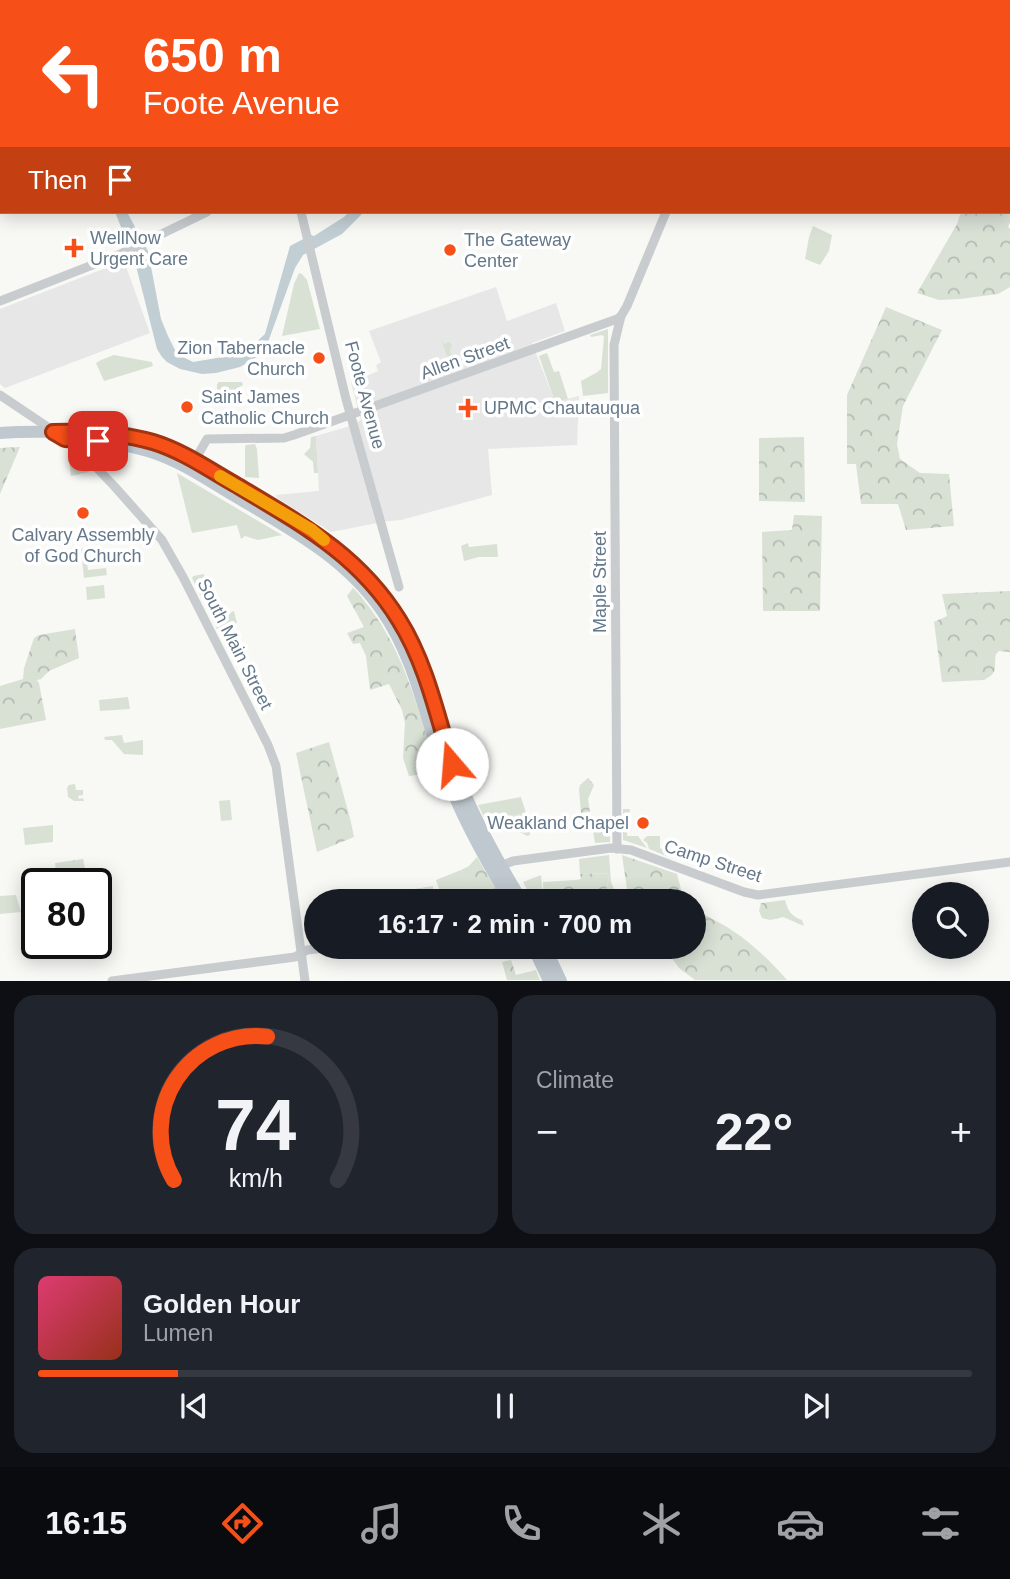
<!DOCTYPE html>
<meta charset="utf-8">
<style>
:root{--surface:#171b24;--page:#20242c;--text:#f1f3f6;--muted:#9ea1a6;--line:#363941;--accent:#f65018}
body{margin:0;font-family:Arial,sans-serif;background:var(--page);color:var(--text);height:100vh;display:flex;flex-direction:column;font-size:26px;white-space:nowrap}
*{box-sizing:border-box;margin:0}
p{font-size:23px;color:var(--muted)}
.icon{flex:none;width:38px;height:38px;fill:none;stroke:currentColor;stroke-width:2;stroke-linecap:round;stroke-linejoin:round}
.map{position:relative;height:981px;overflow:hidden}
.sheet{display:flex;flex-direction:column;gap:14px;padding:14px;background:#0d0f14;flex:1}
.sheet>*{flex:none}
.hud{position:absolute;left:0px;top:0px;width:1012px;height:214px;box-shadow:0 4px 18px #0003;background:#f65018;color:#fff;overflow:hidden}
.tools{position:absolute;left:912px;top:882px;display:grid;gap:14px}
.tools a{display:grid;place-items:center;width:77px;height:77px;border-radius:50%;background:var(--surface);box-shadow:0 4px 18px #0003;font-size:35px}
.speed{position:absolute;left:21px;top:868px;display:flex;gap:14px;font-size:35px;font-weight:700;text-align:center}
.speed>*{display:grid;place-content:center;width:91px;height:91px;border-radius:50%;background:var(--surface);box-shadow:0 4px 18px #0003;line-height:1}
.speed .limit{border:4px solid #111;border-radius:10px;background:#fff;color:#111}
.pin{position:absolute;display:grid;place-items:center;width:60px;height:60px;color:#fff;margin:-30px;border-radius:14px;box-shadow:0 4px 10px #0006}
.me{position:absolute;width:77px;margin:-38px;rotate:342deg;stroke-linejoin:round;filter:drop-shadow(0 0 5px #0008)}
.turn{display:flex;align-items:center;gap:24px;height:147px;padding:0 28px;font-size:32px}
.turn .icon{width:91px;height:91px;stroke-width:2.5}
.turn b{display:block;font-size:49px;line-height:60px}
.then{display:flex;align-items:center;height:66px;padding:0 28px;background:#0003;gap:14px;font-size:26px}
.big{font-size:52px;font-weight:700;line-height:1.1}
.sheet .tile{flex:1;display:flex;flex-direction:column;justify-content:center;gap:10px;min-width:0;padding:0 24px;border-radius:21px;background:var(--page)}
.sheet .dial{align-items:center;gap:0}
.dial svg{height:182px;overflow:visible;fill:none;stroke:var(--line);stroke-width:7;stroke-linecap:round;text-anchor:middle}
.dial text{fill:var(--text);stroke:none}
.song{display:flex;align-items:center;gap:21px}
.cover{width:84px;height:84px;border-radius:10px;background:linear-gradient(135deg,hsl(340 70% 55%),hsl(10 70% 35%))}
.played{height:7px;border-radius:4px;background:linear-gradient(90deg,var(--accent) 15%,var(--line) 15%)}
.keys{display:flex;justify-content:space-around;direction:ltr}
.heat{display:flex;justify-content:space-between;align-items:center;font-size:38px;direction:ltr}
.sheet .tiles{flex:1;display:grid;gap:14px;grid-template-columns:1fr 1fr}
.tile:last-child{grid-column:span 2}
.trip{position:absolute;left:304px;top:889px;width:402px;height:70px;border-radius:35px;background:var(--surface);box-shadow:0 4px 18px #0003;font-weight:700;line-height:70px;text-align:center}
.tab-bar{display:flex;height:112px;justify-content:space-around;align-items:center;background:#090b0e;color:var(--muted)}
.tab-bar .icon{width:49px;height:49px}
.tab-bar .current{color:var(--accent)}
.tab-bar b{font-size:32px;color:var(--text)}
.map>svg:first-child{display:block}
.built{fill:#e6e7e6}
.grass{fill:#d9e1d5}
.forest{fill:url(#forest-crowns)}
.water{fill:#c1ced3}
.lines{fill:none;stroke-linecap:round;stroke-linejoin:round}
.river{stroke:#c1ced3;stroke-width:10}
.minor{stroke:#c8cccf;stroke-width:9}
.highway{stroke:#c0c8cf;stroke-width:12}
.rail-casing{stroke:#a7aeb4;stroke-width:4.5}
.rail{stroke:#fff;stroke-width:2;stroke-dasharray:5;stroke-linecap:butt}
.route-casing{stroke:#a03410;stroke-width:18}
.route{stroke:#f65018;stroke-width:12}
.slow{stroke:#f59e0b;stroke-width:12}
.poi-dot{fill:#f65018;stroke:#fff;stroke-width:2.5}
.labels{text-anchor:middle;stroke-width:7;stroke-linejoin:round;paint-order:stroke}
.poi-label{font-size:18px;fill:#647889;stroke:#fff;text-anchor:start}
.street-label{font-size:18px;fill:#647889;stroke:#fff}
</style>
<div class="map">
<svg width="1010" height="981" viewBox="0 0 1010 981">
<defs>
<pattern id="forest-crowns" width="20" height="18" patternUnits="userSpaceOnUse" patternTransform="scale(1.75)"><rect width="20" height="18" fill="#d9e1d5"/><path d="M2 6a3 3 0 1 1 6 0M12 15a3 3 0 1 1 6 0" fill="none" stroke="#b4bbb3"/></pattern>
</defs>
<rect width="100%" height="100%" fill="#f8f8f5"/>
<g class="built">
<polygon points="47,0 237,0 237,2 46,2"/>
<polygon points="124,261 150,333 5,388 0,384 0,309"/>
<polygon points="496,287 507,321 556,303 565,331 532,343 555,402 579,396 577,445 488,449 492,495 401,520 388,521 331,532 277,498 276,495 319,491 316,436 347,427 361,420 351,383 378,371 376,365 381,362 369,331"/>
</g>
<g class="grass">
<polygon points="813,226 832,235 829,251 820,265 805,259 809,237"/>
<polygon points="299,273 302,274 307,280 320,329 282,336 294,284"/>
<polygon points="608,329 608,393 583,396 581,381 596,373 601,369 604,337 602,335 591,337 590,335"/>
<path d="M 441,339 L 444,344 L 450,342 L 452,346 C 448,350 451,355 454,359 L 463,359 L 466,356 L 467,350 L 473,360 L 451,367 Z"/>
<polygon points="547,353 554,372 559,371 568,399 555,402 539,356"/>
<polygon points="114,355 152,362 153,366 104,381 96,363 101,360"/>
<polygon points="219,382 242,382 243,385 238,388 238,392 217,392 217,384"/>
<polygon points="316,436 318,473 314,473 313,462 304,454 310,448 311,437"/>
<polygon points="255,444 257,449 259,478 245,477 245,447 246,445"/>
<polygon points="69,449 89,470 89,472 71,476 68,450"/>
<polygon points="177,473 282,535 258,540 245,536 241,539 237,525 192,533"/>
<polygon points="468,543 469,547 497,544 498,557 479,557 464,561 461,546"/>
<polygon points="85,548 88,570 106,568 107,575 84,578 81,549"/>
<polygon points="204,574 206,597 202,599 192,578 193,576"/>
<polygon points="104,585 105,598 87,600 86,587"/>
<polygon points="234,611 237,623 217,629 212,620"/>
<polygon points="128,697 130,709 100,711 99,700"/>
<polygon points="122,735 124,743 143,740 143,755 124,754 112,740 105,740 104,737"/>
<polygon points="75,784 76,790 83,790 83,795 78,796 79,799 83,798 84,801 74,801 68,797 67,788 69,785"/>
<polygon points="521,797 526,813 486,821 478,805"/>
<polygon points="230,800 232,820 221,821 219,801"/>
<polygon points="623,809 630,809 627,836 638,836 647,848 623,840"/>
<polygon points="53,825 53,842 25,845 23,828"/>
<polygon points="604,825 605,831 610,831 610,842 595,843 592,826"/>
<polygon points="647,836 660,836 660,848 670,853 669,857 649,849 647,843 643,840"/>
<polygon points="609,855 611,882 619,901 613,901 609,891 606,891 610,873 580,874 579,859"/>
<polygon points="461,870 477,899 465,901 443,901 436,880"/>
<polygon points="541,875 543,899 533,901 523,882"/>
<polygon points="433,886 434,901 410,901 408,890"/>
<polygon points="16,895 21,912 0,914 0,896"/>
<path d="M 38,943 L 76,943 L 76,945 C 65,947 48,949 39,954 Z"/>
</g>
<g class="forest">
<polygon points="1010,195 1010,222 1008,227 1010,229 1010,287 998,294 960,299 939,300 917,293 957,224 961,212 1010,212"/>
<polygon points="886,307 942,330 903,406 897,444 900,459 920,473 949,474 954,526 906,530 898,504 861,504 856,464 847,464 847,395"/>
<polygon points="804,437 805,502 759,501 759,438"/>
<polygon points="20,447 0,494 0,448"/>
<polygon points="794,515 822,516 820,611 763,611 762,532 792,530"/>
<path d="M 353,588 C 359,593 364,601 370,608 C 407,658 419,714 438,772 L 409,776 L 403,758 L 405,723 L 402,710 L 389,684 L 370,690 L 366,656 L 360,643 L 353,644 L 347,633 L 364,627 L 347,596 Z"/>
<path d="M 1010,591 L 1010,652 L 999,651 L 996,654 C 993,667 1000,672 984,680 L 942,682 L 934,622 L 947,616 L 942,594 Z"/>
<polygon points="75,629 79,658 49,671 41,679 37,680 39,683 46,720 0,729 0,686 23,679 24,668 34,638 39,635"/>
<polygon points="329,742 350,818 354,837 317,852 296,753"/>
<polygon points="588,778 594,785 588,799 590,812 581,813 579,789 580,785"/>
<polygon points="526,813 530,835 527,836 520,832 511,816"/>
<polygon points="622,855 677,874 682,893 690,901 632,901 628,896"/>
<polygon points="477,857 503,901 477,901 461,870 469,866"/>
<polygon points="83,859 88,884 57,884 55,863"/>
<polygon points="610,873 606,891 543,899 543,882 576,880 581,879 580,874"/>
<path d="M 785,900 C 788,911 791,916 802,920 L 804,926 L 783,917 L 770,920 L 762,918 L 759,911 L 761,903 Z"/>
<path d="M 695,907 C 706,918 721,922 733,931 C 753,944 771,962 787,980 L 695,980 L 679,968 L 664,947 L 695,947 Z"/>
<polygon points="511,960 516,975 536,970 540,980 507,980 502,962"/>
</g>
<polygon class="water" points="115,212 127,212 148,251 161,319 168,336 177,354 193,362 223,357 252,346 265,334 290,246 311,235 314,236 344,217 349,212 364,212 342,234 303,255 295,268 264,353 240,367 216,373 202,374 180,369 167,362 162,357 157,349 135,262"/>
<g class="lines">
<polyline class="river" points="553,2 557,0"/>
<g class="minor">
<polyline points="242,0 243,2"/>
<polyline points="695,0 696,2"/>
<polyline points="477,2 478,0"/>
<polyline points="749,2 749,0"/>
<polyline points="301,212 346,399 399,587"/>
<polyline points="0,301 118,255 207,212"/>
<polyline points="0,395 76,446 115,487 162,540 183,577 268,745 276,766 305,981"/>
<polyline points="192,465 207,439 284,438 294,435 617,319 621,316 627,306 666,212"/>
<polyline points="617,849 614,345 621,316"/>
<polyline points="496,868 513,861 611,848 631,850 744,892 758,895 1010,862"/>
<polyline points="112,981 295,957 307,950 332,947"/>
</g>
<g class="highway">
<path d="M 0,433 C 23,431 46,432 69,432 C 90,433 111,433 132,437 C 171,445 204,467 238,486 C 300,523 366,559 402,625 C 426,670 435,717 453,764 C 471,813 495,857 522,901"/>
<path d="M 81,440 C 106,442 130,445 154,453 C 184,463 210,482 238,498 C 292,530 345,558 382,611 C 413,656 423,708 440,759 C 457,809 483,856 510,901"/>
<polyline points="533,947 549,981"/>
<polyline points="545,947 561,981"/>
</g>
<g class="rail-casing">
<g id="rail">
<polyline points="379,2 381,0"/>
<polyline points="0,153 2,153"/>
</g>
</g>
<use href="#rail" class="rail"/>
</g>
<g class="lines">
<g class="route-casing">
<path id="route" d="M 98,441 L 65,439 L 53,432 C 87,431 121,433 153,442 C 183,451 211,471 238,486 C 301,524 359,555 399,620 C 426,663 437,715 452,764"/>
</g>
<use href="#route" class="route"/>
<polyline class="slow" points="220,476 312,530 324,540"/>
</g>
<g class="poi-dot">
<path d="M70.5 237.5h7v7h7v7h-7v7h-7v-7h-7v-7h7z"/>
<circle cx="450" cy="250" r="7"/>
<circle cx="319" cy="358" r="7"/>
<circle cx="187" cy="407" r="7"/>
<path d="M464.5 397.5h7v7h7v7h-7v7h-7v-7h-7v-7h7z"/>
<circle cx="83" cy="513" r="7"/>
<circle cx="643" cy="823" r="7"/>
</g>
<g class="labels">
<g class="poi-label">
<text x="90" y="244">WellNow<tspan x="90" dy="21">Urgent Care</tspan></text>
<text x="464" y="246">The Gateway<tspan x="464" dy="21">Center</tspan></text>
<text x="305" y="354" text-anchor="end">Zion Tabernacle<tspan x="305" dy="21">Church</tspan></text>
<text x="201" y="403">Saint James<tspan x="201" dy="21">Catholic Church</tspan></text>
<text x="484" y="414">UPMC Chautauqua</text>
<text x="83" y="541" text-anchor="middle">Calvary Assembly<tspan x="83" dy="21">of God Church</tspan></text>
<text x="629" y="829" text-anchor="end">Weakland Chapel</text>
</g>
<g class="street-label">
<text transform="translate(465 358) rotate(-20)" y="6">Allen Street</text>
<text transform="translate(365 395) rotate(75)" y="6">Foote Avenue</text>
<text transform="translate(600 582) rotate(-90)" y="6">Maple Street</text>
<text transform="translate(235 644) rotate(63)" y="6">South Main Street</text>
<text transform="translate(713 861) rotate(18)" y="6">Camp Street</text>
</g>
</g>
</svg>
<div class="tools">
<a><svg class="icon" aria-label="search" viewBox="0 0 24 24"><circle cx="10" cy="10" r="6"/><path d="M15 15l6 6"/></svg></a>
</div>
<div class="speed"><div class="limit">80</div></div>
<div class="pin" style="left:98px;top:441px;background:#d93025"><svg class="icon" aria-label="arrive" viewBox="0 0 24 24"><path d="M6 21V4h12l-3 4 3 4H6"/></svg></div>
<svg class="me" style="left:452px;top:764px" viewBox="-20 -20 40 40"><circle r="19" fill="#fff"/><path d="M0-13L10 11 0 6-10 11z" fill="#f65018"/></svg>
<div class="trip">16:17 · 2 min · 700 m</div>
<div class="hud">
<div class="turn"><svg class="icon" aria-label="left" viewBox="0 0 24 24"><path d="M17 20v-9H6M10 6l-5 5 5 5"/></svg><div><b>650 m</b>Foote Avenue</div></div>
<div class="then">Then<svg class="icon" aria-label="arrive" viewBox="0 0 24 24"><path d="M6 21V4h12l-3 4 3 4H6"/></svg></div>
</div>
</div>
<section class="sheet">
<div class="tiles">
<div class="tile dial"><svg viewBox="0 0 100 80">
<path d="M14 69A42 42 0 1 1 86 69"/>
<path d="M14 69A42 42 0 0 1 55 6" stroke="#f65018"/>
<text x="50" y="56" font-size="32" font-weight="700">74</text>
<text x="50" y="72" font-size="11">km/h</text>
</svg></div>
<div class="tile"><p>Climate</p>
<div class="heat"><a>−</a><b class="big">22°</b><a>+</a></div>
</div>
<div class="tile">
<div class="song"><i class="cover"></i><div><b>Golden Hour</b><p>Lumen</p></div></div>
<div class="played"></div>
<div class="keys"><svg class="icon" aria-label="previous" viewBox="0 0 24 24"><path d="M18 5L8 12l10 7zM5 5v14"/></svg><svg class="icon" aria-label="pause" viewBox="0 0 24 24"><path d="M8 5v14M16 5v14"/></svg><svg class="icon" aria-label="next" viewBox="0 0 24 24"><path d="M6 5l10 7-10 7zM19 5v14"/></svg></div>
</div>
</div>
</section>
<nav class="tab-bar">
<b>16:15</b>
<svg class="icon current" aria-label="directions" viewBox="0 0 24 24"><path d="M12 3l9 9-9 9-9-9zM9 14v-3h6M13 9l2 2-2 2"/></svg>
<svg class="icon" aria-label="music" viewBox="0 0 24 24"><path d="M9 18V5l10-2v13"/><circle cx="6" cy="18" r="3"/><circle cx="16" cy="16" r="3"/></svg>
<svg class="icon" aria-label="phone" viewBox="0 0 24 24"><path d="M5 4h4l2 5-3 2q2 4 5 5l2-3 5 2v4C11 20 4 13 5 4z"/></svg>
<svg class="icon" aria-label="climate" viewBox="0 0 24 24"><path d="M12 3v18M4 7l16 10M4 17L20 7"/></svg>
<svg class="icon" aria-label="car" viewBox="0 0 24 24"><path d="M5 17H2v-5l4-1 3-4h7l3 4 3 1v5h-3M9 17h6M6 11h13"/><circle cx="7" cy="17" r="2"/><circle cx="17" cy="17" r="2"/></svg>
<svg class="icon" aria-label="filters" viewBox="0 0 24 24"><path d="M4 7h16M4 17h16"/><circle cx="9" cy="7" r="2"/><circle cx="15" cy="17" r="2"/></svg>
</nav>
